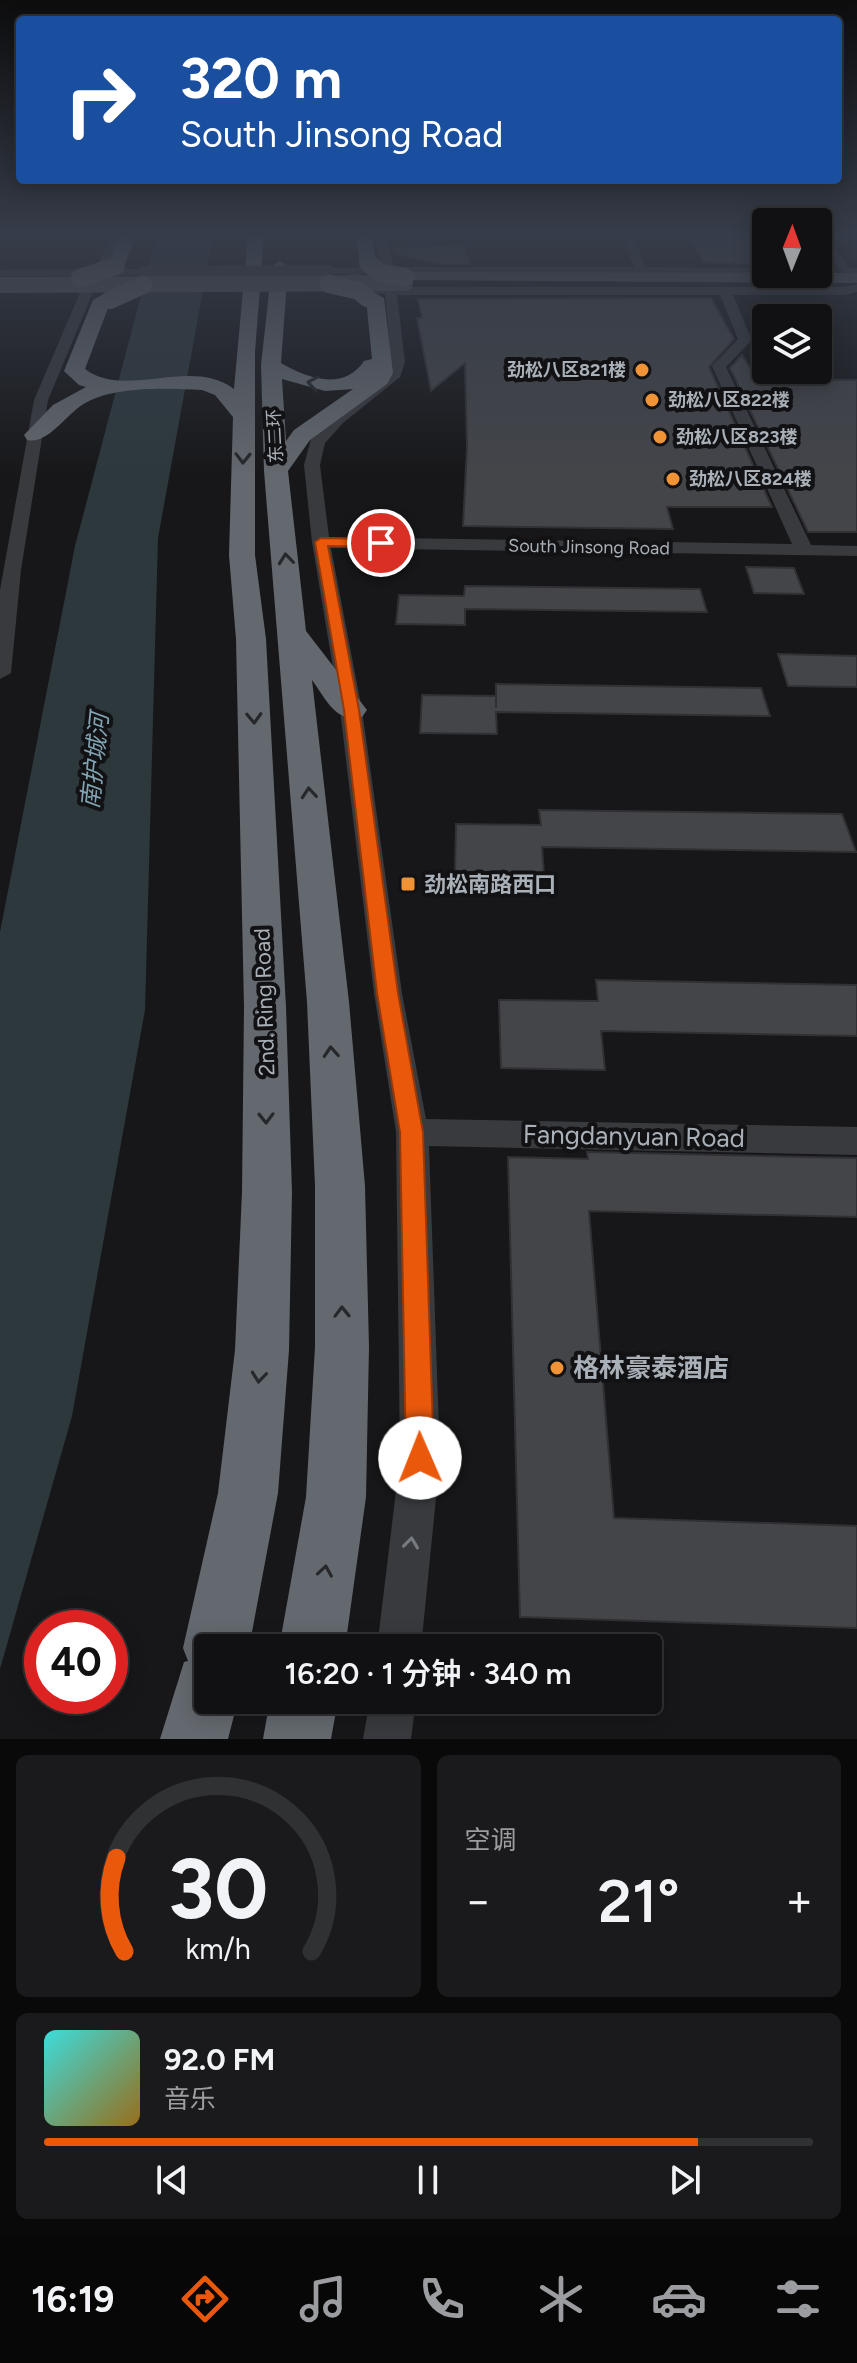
<!DOCTYPE html>
<html lang="zh">
<meta charset="utf-8">
<style>
:root{--surface:#111113;--page:#1a1a1c;--text:#f1f3f6;--muted:#9c9da0;--line:#303133;--accent:#ea580c}
body{margin:0;font-family:Figtree,"Noto Sans SC",sans-serif;background:var(--page);color:var(--text);height:100vh;display:flex;flex-direction:column;font-size:30px;white-space:nowrap}
*{box-sizing:border-box;margin:0}
p{font-size:26px;color:var(--muted)}
.icon{flex:none;width:44px;height:44px;fill:none;stroke:currentColor;stroke-width:2;stroke-linecap:round;stroke-linejoin:round}
.map{position:relative;height:1739px;overflow:hidden}
.sheet{display:flex;flex-direction:column;gap:16px;padding:16px;background:#09090a;flex:1}
.sheet>*{flex:none}
.banner{position:absolute;left:16px;top:16px;width:826px;height:168px;border-radius:8px;box-shadow:0 4px 20px #0003,0 0 0 2px var(--line);background:#1a4fa0;color:#fff;overflow:hidden}
.needle{width:52px;rotate:1deg}
.buttons{position:absolute;left:752px;top:208px;display:grid;gap:16px}
.buttons a{display:grid;place-items:center;width:80px;height:80px;border-radius:8px;background:var(--surface);box-shadow:0 4px 20px #0003,0 0 0 2px var(--line);font-size:40px}
.speed{position:absolute;left:24px;top:1610px;display:flex;gap:16px;font-size:40px;font-weight:700;text-align:center}
.speed>*{display:grid;place-content:center;width:104px;height:104px;border-radius:50%;background:var(--surface);box-shadow:0 4px 20px #0003,0 0 0 2px var(--line);line-height:1}
.speed .limit{border:12px solid #d22;background:#fff;color:#111}
.pin{position:absolute;display:grid;place-items:center;width:68px;height:68px;color:#fff;margin:-34px;border:4px solid #fff;border-radius:50%;box-shadow:0 2px 8px #0007}
.me{position:absolute;width:88px;margin:-44px;rotate:359deg;stroke-linejoin:round;filter:drop-shadow(0 0 6px #0008)}
.turn{display:flex;align-items:center;gap:28px;height:168px;padding:0 32px;font-size:36px}
.turn .icon{width:104px;height:104px;stroke-width:2.5}
.turn b{display:block;font-size:56px;line-height:68px}
.big{font-size:60px;font-weight:600;line-height:1.1}
.sheet .widget{flex:1;display:flex;flex-direction:column;justify-content:center;gap:12px;min-width:0;padding:0 28px;border-radius:12px;background:var(--page)}
.sheet .dial{align-items:center;gap:0}
.dial svg{height:208px;overflow:visible;fill:none;stroke:var(--line);stroke-width:7;stroke-linecap:round;text-anchor:middle}
.dial text{fill:var(--text);stroke:none}
.song{display:flex;align-items:center;gap:24px}
.cover{width:96px;height:96px;border-radius:12px;background:linear-gradient(135deg,hsl(180 70% 55%),hsl(40 70% 35%))}
.played{height:8px;border-radius:4px;background:linear-gradient(90deg,var(--accent) 85%,var(--line) 85%)}
.keys{display:flex;justify-content:space-around;direction:ltr}
.heat{display:flex;justify-content:space-between;align-items:center;font-size:44px;direction:ltr}
.sheet .tiles{flex:1;display:grid;gap:16px;grid-template-columns:1fr 1fr}
.widget:last-child{grid-column:span 2}
.trip{position:absolute;left:194px;top:1634px;width:468px;height:80px;border-radius:8px;background:var(--surface);box-shadow:0 4px 20px #0003,0 0 0 2px var(--line);font-weight:600;line-height:80px;text-align:center}
.tab-bar{display:flex;height:128px;justify-content:space-around;align-items:center;background:#070708;color:var(--muted)}
.tab-bar .icon{width:56px;height:56px}
.tab-bar .on{color:var(--accent)}
.tab-bar b{font-size:36px;color:var(--text)}
.map>svg:first-child{display:block}
.water{fill:#2d383d}
.building{fill:#434549;stroke:#313135;stroke-width:2}
.lines{fill:none;stroke-linecap:round;stroke-linejoin:round}
.minor{fill:#383a3e;fill-rule:evenodd}
.major{fill:#54575d;fill-rule:evenodd}
.highway{fill:#64696f;fill-rule:evenodd}
.minor-bridge{stroke:#383a3e;stroke-width:12}
.major-bridge{stroke:#54575d;stroke-width:16}
.highway-bridge{stroke:#64696f;stroke-width:18}
.oneway{stroke:#26282b}
.oneway2{stroke:#767b81}
.route{fill:#ea580c;stroke:#983908;stroke-width:2}
.poi-dot{fill:#f09337;stroke:#121214;stroke-width:3}
.labels{text-anchor:middle;stroke-width:8;stroke-linejoin:round;paint-order:stroke}
.far-poi-label{font-size:18px;font-weight:bold;fill:#a9b0b8;stroke:#121214;text-anchor:start}
.far-street-label{font-size:18px;fill:#a9b0b8;stroke:#121214}
.poi-label{font-size:22px;font-weight:bold;fill:#a9b0b8;stroke:#121214;text-anchor:start}
.street-label{font-size:22px;fill:#a9b0b8;stroke:#121214}
.water-label{font-size:24px;font-style:italic;fill:#80a4b3;stroke:#121214}
.near-street-label{font-size:26px;fill:#a9b0b8;stroke:#121214}
.near-poi-label{font-size:26px;font-weight:bold;fill:#a9b0b8;stroke:#121214;text-anchor:start}
</style>
<div class="map">
<svg width="857" height="1739" viewBox="0 0 857 1739">
<rect width="100%" height="100%" fill="#171719"/>
<polygon class="water" points="157,235 213,235 158,538 145,1010 72,1416 0,1669 0,932 75,546"/>
<g class="building">
<polygon points="691,237 766,237 766,265 703,262"/>
<polygon points="464,245 470,264 438,264 396,254 397,247"/>
<polygon points="711,298 734,339 709,367 772,507 667,507 673,529 463,526 467,447 465,363 431,391 417,318 422,318 418,299"/>
<polygon points="742,355 757,379 857,380 857,532 808,532 730,368"/>
<polygon points="746,567 794,568 804,594 754,593"/>
<polygon points="465,586 700,589 707,612 465,609 465,625 396,624 399,595 464,596"/>
<polygon points="778,654 857,656 857,687 788,686"/>
<polygon points="496,684 761,688 770,716 496,712 497,734 420,733 422,695 496,696 496,708"/>
<polygon points="539,810 842,814 856,852 542,847 544,875 455,873 456,824 541,825"/>
<polygon points="596,980 857,985 857,1036 601,1031 605,1070 501,1068 499,1000 598,1001"/>
<polygon points="587,1152 857,1158 857,1217 589,1211 614,1518 857,1526 857,1628 520,1617 508,1157 588,1159"/>
</g>
<g class="lines">
<g class="minor">
<polygon points="111,235 121,235 107,269 143,269 149,272 143,275 101,276 89,288 93,292 48,400 21,570 11,673 0,679 0,590 34,400 80,293 76,289 85,276 0,276 0,270 96,269"/>
<path d="M 375,235 L 385,235 L 394,267 L 634,267 L 622,235 L 632,235 L 646,267 L 766,268 L 768,274 L 395,273 L 397,287 L 844,287 L 857,284 L 857,292 L 844,295 L 733,295 L 752,340 L 726,367 L 811,545 L 857,546 L 857,556 L 331,548 L 362,710 L 402,993 L 426,1119 L 857,1127 L 857,1155 L 429,1146 L 440,1458 L 421,1648 L 377,1648 L 400,1458 L 396,1132 L 374,993 L 340,710 L 312,542 L 304,465 L 311,439 L 333,417 L 387,375 L 391,362 L 385,294 L 350,292 L 349,274 L 329,274 L 323,271 L 329,268 L 382,267 ZM 361,274 L 384,274 L 385,287 L 360,286 ZM 397,295 L 720,295 L 738,339 L 712,366 L 792,544 L 329,537 L 320,465 L 325,443 L 343,423 L 400,377 L 405,362 Z"/>
<polygon points="818,235 823,235 850,268 857,268 857,274 843,273 818,242"/>
<polygon points="370,1700 416,1700 411,1739 363,1739"/>
</g>
<polygon class="major" points="405,272 857,273 857,283 400,280 400,274"/>
<g class="highway">
<polygon points="120,235 136,235 124,266 116,271 108,266"/>
<path d="M 248,235 L 264,235 L 255,352 L 255,555 L 266,639 L 286,1007 L 292,1192 L 289,1350 L 278,1493 L 249,1648 L 208,1648 L 208,1700 L 238,1700 L 228,1739 L 160,1739 L 184,1662 L 188,1661 L 183,1648 L 218,1493 L 235,1350 L 242,1192 L 244,1007 L 236,639 L 229,555 L 233,417 L 215,395 L 202,390 C 168,388 116,386 87,402 C 67,412 49,445 27,440 L 24,435 L 53,405 L 86,387 L 79,385 L 64,371 L 93,300 L 102,295 L 111,300 L 85,369 C 126,400 191,356 234,389 Z"/>
<polygon points="356,235 372,235 376,263 374,267 362,267 360,263"/>
<path d="M 280,261 L 288,266 L 281,363 C 308,379 344,391 364,361 L 372,359 L 366,298 L 375,293 L 384,298 L 393,373 L 387,384 L 310,440 L 288,471 L 306,631 L 367,710 L 362,717 C 336,724 326,699 312,680 L 349,1002 L 365,1186 L 369,1347 L 366,1497 L 345,1648 L 279,1648 L 306,1497 L 315,1347 L 315,1186 L 307,1002 L 264,471 L 261,365 L 272,266 ZM 282,379 L 325,391 L 353,389 L 294,430 L 286,441 Z"/>
<polygon points="270,1700 338,1700 331,1739 263,1739"/>
</g>
<polyline class="minor-bridge" points="143,272 329,271"/>
<polyline class="major-bridge" points="0,285 405,283"/>
<g class="highway-bridge">
<polyline points="368,263 381,273 405,277"/>
<polyline points="80,278 116,266"/>
<polyline points="329,284 359,291 367,298"/>
<polyline points="110,300 143,285"/>
</g>
</g>
<defs><path id="oneway-chevron" d="M-2-3.5L2.5 0L-2 3.5" fill="none" stroke-width="1.6" stroke-linecap="round" stroke-linejoin="round" transform="scale(2)"/></defs>
<g class="oneway">
<use href="#oneway-chevron" transform="translate(313 383) rotate(-171)"/>
<use href="#oneway-chevron" transform="translate(243 458) rotate(91)"/>
<use href="#oneway-chevron" transform="translate(286 559) rotate(-96)"/>
<use href="#oneway-chevron" transform="translate(254 718) rotate(88)"/>
<use href="#oneway-chevron" transform="translate(309 793) rotate(-95)"/>
<use href="#oneway-chevron" transform="translate(331 1052) rotate(-94)"/>
<use href="#oneway-chevron" transform="translate(266 1118) rotate(89)"/>
<use href="#oneway-chevron" transform="translate(342 1312) rotate(-91)"/>
<use href="#oneway-chevron" transform="translate(259 1377) rotate(96)"/>
<use href="#oneway-chevron" transform="translate(325 1571) rotate(-81)"/>
</g>
<use class="oneway2" href="#oneway-chevron" transform="translate(411 1543) rotate(-83)"/>
<linearGradient id="sky" x2="0" y2="1"><stop stop-color="#0d0d0e"/><stop offset="0.49" stop-color="#363c49"/><stop offset="1" stop-color="#363c49" stop-opacity="0"/></linearGradient>
<rect width="857" height="478" fill="url(#sky)"/>
<polygon class="route" points="321,538 381,539 388,543 381,547 328,546 359,710 398,993 423,1132 434,1458 430,1468 420,1472 410,1468 406,1458 400,1132 377,993 344,710 315,542"/>
<g class="poi-dot">
<circle cx="642" cy="370" r="8"/>
<circle cx="652" cy="400" r="8"/>
<circle cx="660" cy="437" r="8"/>
<circle cx="673" cy="479" r="8"/>
<rect x="400" y="876" width="16" height="16" rx="4"/>
<circle cx="557" cy="1368" r="8"/>
</g>
<g class="labels">
<g class="far-poi-label">
<text x="626" y="376" text-anchor="end">劲松八区821楼</text>
<text x="668" y="406">劲松八区822楼</text>
<text x="676" y="443">劲松八区823楼</text>
<text x="689" y="485">劲松八区824楼</text>
</g>
<g class="far-street-label">
<text transform="translate(275 436) rotate(-93)" y="6">东二环</text>
<text transform="translate(589 547) rotate(1)" y="6">South Jinsong Road</text>
</g>
<g class="poi-label">
<text x="424" y="892">劲松南路西口</text>
</g>
<g class="street-label">
<text transform="translate(264 1002) rotate(-92)" y="8">2nd. Ring Road</text>
</g>
<g class="water-label">
<text transform="translate(95 761) rotate(-84)" y="8">南护城河</text>
</g>
<g class="near-street-label">
<text transform="translate(634 1136) rotate(1)" y="9">Fangdanyuan Road</text>
</g>
<g class="near-poi-label">
<text x="573" y="1377">格林豪泰酒店</text>
</g>
</g>
</svg>
<div class="buttons">
<a><svg class="needle" viewBox="-14 -14 28 28"><path d="M0-13l5 13h-10z" fill="#e53935"/><path d="M0 13l5-13h-10z" fill="#9c9da0"/></svg></a>
<a><svg class="icon" aria-label="layers" viewBox="0 0 24 24"><path d="M12 4l9 5-9 5-9-5zM3 14l9 5 9-5"/></svg></a>
</div>
<div class="speed"><div class="limit">40</div></div>
<div class="pin" style="left:381px;top:543px;background:#d93025"><svg class="icon" aria-label="arrive" viewBox="0 0 24 24"><path d="M6 21V4h12l-3 4 3 4H6"/></svg></div>
<svg class="me" style="left:420px;top:1458px" viewBox="-20 -20 40 40"><circle r="19" fill="#fff"/><path d="M0-13L10 11 0 6-10 11z" fill="#ea580c"/></svg>
<div class="trip">16:20 · 1 分钟 · 340 m</div>
<div class="banner">
<div class="turn"><svg class="icon" aria-label="right" viewBox="0 0 24 24"><path d="M7 20v-9h11M14 6l5 5-5 5"/></svg><div><b>320 m</b>South Jinsong Road</div></div>
</div>
</div>
<section class="sheet">
<div class="tiles">
<div class="widget dial"><svg viewBox="0 0 100 80">
<path d="M14 69A42 42 0 1 1 86 69"/>
<path d="M14 69A42 42 0 0 1 11 33" stroke="#ea580c"/>
<text x="50" y="56" font-size="32" font-weight="700">30</text>
<text x="50" y="72" font-size="11">km/h</text>
</svg></div>
<div class="widget"><p>空调</p>
<div class="heat"><a>−</a><b class="big">21°</b><a>+</a></div>
</div>
<div class="widget">
<div class="song"><i class="cover"></i><div><b>92.0 FM</b><p>音乐</p></div></div>
<div class="played"></div>
<div class="keys"><svg class="icon" aria-label="previous" viewBox="0 0 24 24"><path d="M18 5L8 12l10 7zM5 5v14"/></svg><svg class="icon" aria-label="pause" viewBox="0 0 24 24"><path d="M8 5v14M16 5v14"/></svg><svg class="icon" aria-label="next" viewBox="0 0 24 24"><path d="M6 5l10 7-10 7zM19 5v14"/></svg></div>
</div>
</div>
</section>
<nav class="tab-bar">
<b>16:19</b>
<svg class="icon on" aria-label="directions" viewBox="0 0 24 24"><path d="M12 3l9 9-9 9-9-9zM9 14v-3h6M13 9l2 2-2 2"/></svg>
<svg class="icon" aria-label="music" viewBox="0 0 24 24"><path d="M9 18V5l10-2v13"/><circle cx="6" cy="18" r="3"/><circle cx="16" cy="16" r="3"/></svg>
<svg class="icon" aria-label="phone" viewBox="0 0 24 24"><path d="M5 4h4l2 5-3 2q2 4 5 5l2-3 5 2v4C11 20 4 13 5 4z"/></svg>
<svg class="icon" aria-label="climate" viewBox="0 0 24 24"><path d="M12 3v18M4 7l16 10M4 17L20 7"/></svg>
<svg class="icon" aria-label="car" viewBox="0 0 24 24"><path d="M5 17H2v-5l4-1 3-4h7l3 4 3 1v5h-3M9 17h6M6 11h13"/><circle cx="7" cy="17" r="2"/><circle cx="17" cy="17" r="2"/></svg>
<svg class="icon" aria-label="filters" viewBox="0 0 24 24"><path d="M4 7h16M4 17h16"/><circle cx="9" cy="7" r="2"/><circle cx="15" cy="17" r="2"/></svg>
</nav>
